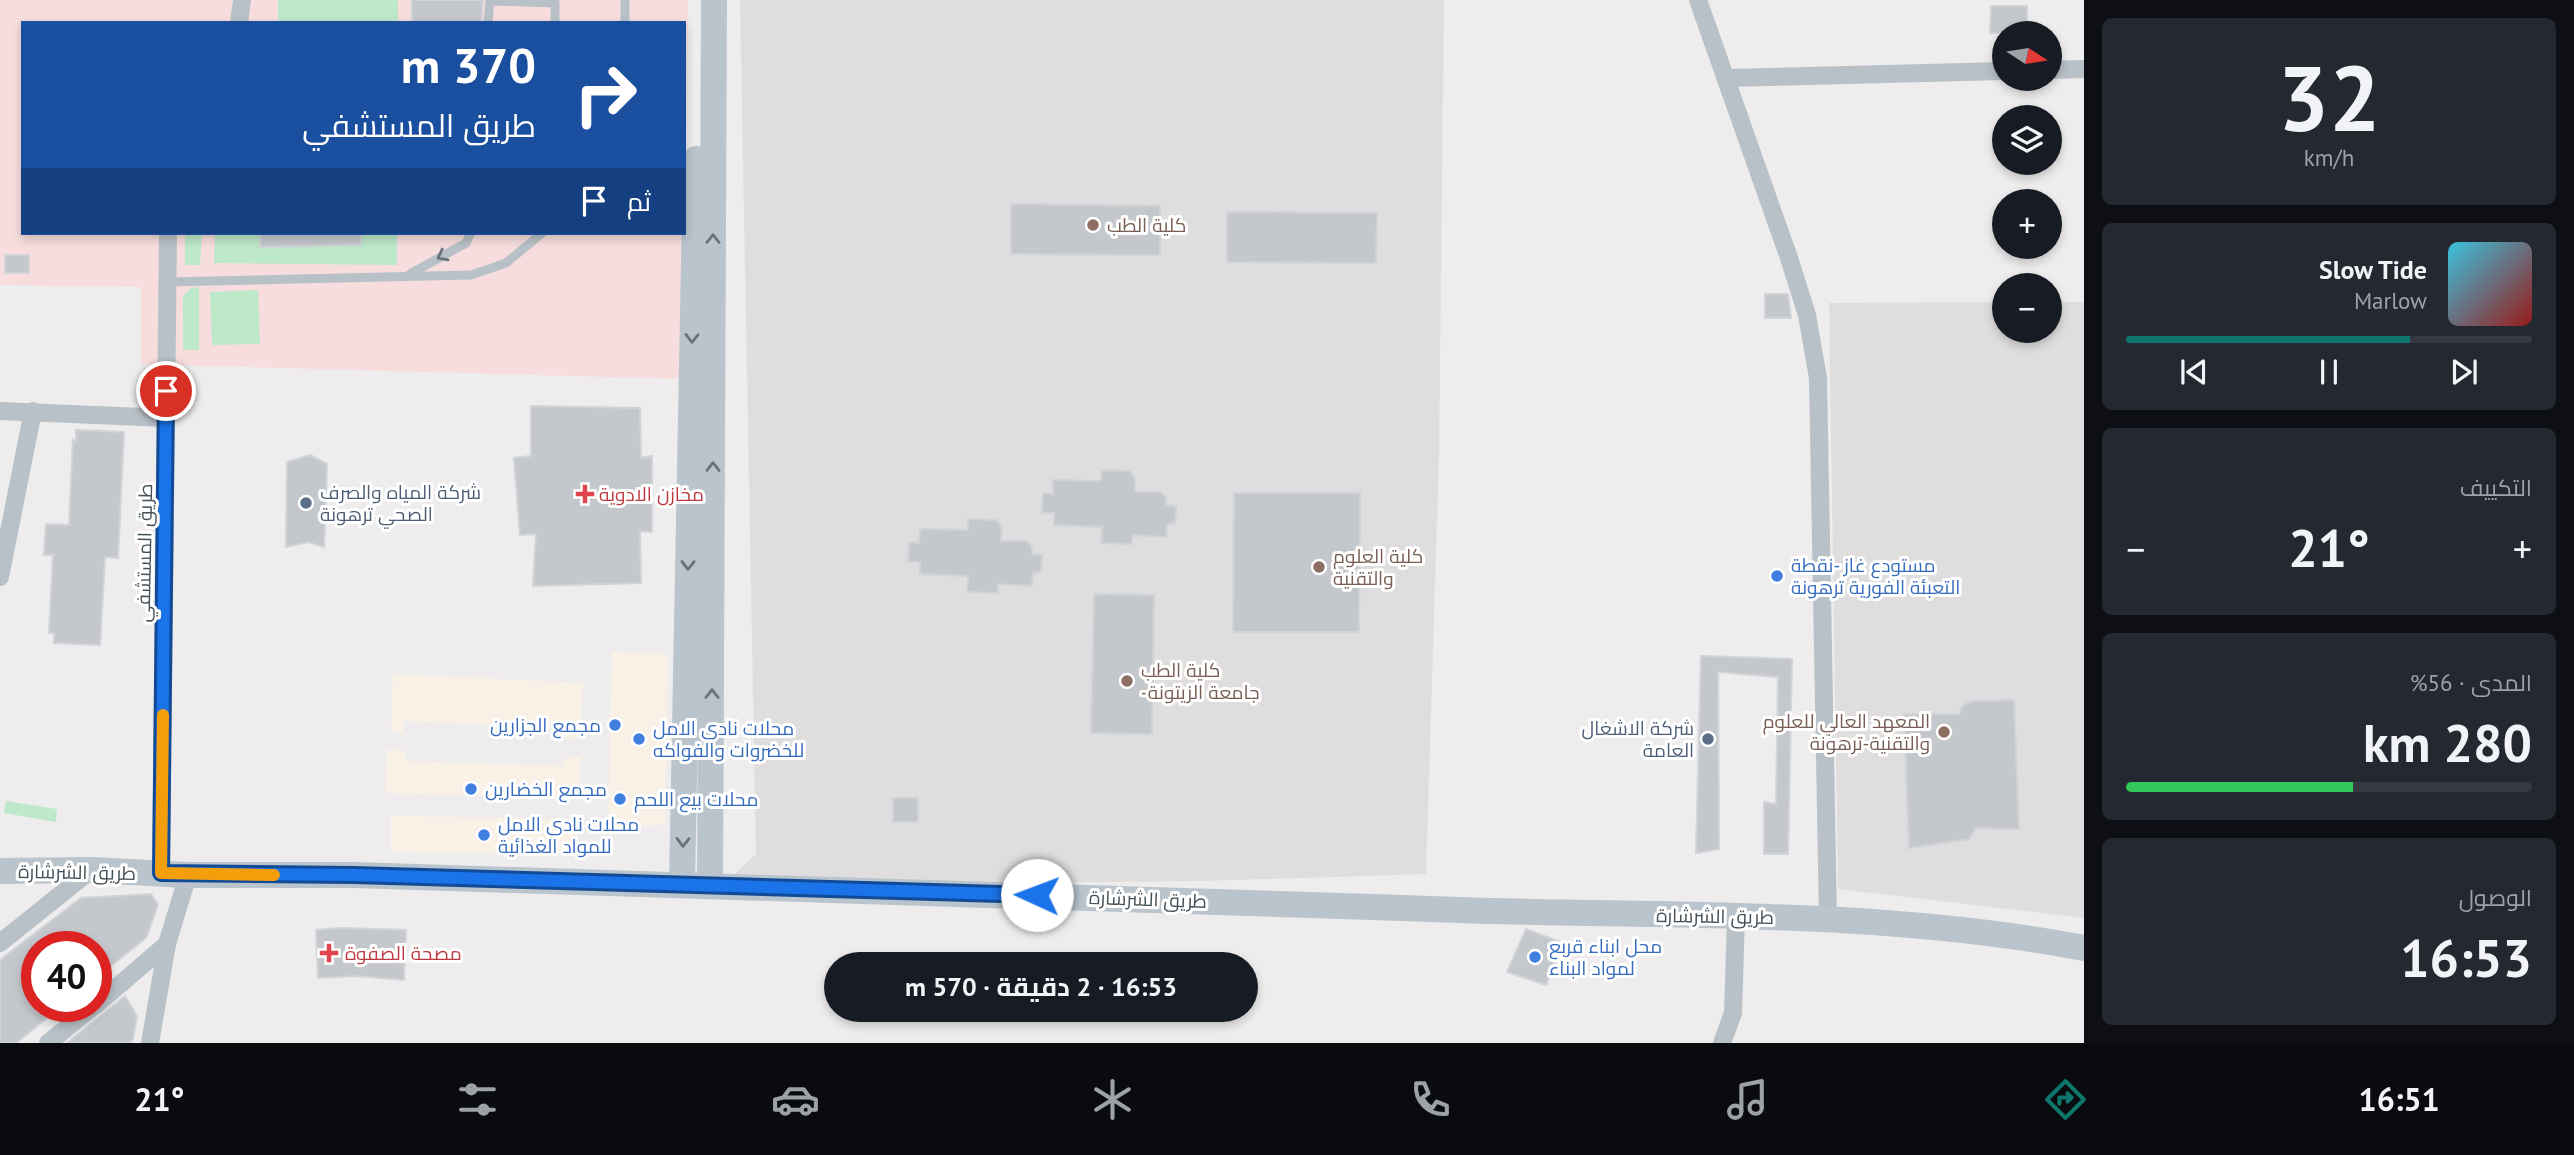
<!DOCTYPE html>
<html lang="ar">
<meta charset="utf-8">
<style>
:root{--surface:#171b24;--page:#242831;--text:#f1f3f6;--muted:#9ea1a6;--line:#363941;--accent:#0f766e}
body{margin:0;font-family:"PT Sans",Cairo,sans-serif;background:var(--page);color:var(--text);direction:rtl;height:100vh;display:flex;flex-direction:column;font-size:26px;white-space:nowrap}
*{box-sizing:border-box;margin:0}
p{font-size:23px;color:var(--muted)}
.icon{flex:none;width:38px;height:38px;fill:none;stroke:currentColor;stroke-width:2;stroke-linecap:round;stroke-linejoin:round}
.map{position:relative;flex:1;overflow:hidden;direction:ltr}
.details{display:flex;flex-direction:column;gap:18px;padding:18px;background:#0d0f14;width:490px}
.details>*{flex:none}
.hud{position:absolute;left:21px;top:21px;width:665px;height:214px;border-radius:0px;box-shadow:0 4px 10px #0003;direction:rtl;background:#1a4fa0;color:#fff;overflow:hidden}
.needle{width:46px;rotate:102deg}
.fabs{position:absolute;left:1992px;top:21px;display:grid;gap:14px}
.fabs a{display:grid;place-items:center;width:70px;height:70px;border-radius:50%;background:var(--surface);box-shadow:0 4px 10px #0003;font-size:35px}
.speed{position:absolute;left:21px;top:931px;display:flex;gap:14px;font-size:35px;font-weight:700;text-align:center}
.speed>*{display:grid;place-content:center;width:91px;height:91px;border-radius:50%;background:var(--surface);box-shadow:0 4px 10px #0003;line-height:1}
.speed .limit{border:10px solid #d22;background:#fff;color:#111}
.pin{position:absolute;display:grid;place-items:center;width:60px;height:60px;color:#fff;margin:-30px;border:4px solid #fff;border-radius:50%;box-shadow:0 2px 7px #0007}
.me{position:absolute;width:77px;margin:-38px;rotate:272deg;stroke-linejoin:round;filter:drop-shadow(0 0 5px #0008)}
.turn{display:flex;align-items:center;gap:24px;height:147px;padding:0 35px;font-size:32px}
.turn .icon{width:91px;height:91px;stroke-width:2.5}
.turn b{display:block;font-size:49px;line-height:60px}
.then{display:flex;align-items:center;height:66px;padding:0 35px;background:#0003;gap:14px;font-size:26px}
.big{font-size:52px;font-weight:700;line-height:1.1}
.details .card{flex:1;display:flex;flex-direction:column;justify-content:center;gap:10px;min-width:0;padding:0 24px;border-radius:10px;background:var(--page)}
.details .dial{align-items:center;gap:0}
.dial b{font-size:91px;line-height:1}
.song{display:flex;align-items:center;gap:21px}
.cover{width:84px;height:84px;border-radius:10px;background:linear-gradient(135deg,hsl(190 70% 55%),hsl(0 70% 35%))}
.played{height:7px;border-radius:4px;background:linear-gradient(90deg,var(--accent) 70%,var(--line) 70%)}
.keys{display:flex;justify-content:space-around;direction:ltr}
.heat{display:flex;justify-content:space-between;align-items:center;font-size:38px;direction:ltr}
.charge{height:10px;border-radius:5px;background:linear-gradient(90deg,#34c759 56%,var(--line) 0)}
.trip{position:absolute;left:824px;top:952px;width:434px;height:70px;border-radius:35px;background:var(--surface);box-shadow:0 4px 10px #0003;font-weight:700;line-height:70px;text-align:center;direction:rtl}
.tab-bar{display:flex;height:112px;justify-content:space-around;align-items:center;background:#090b0e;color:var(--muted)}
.tab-bar .icon{width:49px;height:49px}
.tab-bar .selected{color:var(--accent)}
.tab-bar b{font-size:32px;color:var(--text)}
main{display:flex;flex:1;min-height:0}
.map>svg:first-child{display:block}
.commercial{fill:#f9f1e5}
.education{fill:#dfdddd}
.medical{fill:#f7dddd;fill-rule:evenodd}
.green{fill:#bde8c9}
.building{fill:#c4c7cb;stroke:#d0d3d7;stroke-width:2}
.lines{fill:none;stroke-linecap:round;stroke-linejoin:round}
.lane{stroke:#b8c1c7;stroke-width:9}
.street{stroke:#b8c1c7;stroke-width:18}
.secondary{stroke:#b9c4cc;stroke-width:26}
.oneway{stroke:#68747a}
.oneway2{stroke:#687379}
.route-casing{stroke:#114b97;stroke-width:18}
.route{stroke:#1a73e8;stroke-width:12}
.slow{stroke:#f59e0b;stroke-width:12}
.education-dot{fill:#8d6e63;stroke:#fff;stroke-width:2.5}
.health-dot{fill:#e0444e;stroke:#fff;stroke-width:2.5}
.service-dot{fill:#5c6f8a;stroke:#fff;stroke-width:2.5}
.shop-dot{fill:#3f7fe0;stroke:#fff;stroke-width:2.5}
.labels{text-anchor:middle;stroke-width:6;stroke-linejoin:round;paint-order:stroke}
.education-label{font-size:19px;fill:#785e54;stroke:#fff;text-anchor:start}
.service-label{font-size:19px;fill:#4e5e75;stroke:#fff;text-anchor:start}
.health-label{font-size:19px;fill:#be3a42;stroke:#fff;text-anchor:start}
.street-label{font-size:19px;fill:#465157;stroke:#fff}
.shop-label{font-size:19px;fill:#366cbe;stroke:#fff;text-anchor:start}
</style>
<main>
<section class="details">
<div class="card dial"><b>32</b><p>km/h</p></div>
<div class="card">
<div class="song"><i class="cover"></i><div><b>Slow Tide</b><p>Marlow</p></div></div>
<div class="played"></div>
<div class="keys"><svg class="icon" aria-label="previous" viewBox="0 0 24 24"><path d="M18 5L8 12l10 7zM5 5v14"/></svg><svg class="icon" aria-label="pause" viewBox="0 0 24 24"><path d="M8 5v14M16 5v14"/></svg><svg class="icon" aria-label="next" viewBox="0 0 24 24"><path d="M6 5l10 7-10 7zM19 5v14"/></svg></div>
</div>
<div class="card"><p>التكييف</p>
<div class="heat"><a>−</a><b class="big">21°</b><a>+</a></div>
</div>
<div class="card"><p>المدى · 56%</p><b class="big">280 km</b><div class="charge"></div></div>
<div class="card"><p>الوصول</p><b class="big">16:53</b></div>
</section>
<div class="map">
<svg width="2084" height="1043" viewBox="0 0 2084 1043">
<rect width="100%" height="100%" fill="#eeecec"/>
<g class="commercial">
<polygon points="612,652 668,655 665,825 608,826"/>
<polygon points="393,674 583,683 580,738 564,737 564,728 404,721 403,732 391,731"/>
<polygon points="387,750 405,751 405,761 564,766 565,757 580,757 579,799 385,793"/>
<polygon points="391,816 577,819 577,855 391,852"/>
</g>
<g class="education">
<polygon points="740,0 1444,0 1439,456 1426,874 1202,881 721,887 756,854"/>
<polygon points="2004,302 2004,331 2049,331 2049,302 2084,302 2084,918 1838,889 1829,303"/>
</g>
<path class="medical" d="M 0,0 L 688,0 L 682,379 L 141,364 L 141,287 L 0,285 ZM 23,23 L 684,23 L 684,233 L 23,233 Z"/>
<g class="green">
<rect x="278" y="0" width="120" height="23"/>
<polygon points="185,233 202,233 200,265 185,265"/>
<polygon points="215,233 397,233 397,265 214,263"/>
<polygon points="191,287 199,288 199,350 183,350 183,297"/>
<polygon points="258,290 260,344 212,345 210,292"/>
<polygon points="6,801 57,809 56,822 4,813"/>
</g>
<g class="building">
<polygon points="412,0 483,0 481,23 412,23"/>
<polygon points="1991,6 2027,6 2027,33 1990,33"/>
<polygon points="1011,204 1160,206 1160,255 1011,254"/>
<polygon points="1227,212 1377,213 1376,263 1227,262"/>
<polygon points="261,233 361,233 361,245 260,247"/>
<rect x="5" y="255" width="24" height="18"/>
<polygon points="1765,294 1788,294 1791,318 1765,318"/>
<polygon points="531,406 640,408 641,458 652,456 652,532 640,531 641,583 533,586 536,534 520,535 514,458 531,456"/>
<polygon points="76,430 124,432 118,558 105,557 100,645 54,643 54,633 49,633 53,555 44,555 46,524 69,525 73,440 76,442"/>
<polygon points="310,455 327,464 324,547 308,542 286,547 287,462"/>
<polygon points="1102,470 1130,471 1135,479 1135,492 1160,492 1166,498 1166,505 1176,506 1175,523 1167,524 1166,537 1132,535 1132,544 1101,543 1102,527 1054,525 1054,513 1042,513 1043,493 1053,494 1053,480 1101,481"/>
<polygon points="1234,493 1360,493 1359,632 1233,632"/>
<polygon points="968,519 996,520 1002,528 1001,541 1027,541 1032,547 1032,554 1042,555 1041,572 1033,573 1032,586 998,584 998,593 967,592 968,576 920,574 920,562 908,562 909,542 919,543 920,529 968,530"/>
<polygon points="1094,594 1154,595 1152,734 1091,733"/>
<polygon points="1701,656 1792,659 1788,854 1764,854 1764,802 1776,804 1778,677 1718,672 1719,849 1696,853"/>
<polygon points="2014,700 2019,829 1976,828 1969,839 1909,848 1904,714 1960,714 1961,707 1971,701"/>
<rect x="893" y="798" width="25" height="24"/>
<polygon points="151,894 158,905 146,938 96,978 96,947 37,947 37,1006 62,1006 16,1043 0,1043 0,960 81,898"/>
<polygon points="341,928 406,930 404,980 357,976 318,978 316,930"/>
<polygon points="1526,929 1563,943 1546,985 1507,972"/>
<polygon points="125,996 137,1016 133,1039 129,1043 67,1043"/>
</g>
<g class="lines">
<g class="lane">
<polyline points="488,23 490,1 555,3 555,23"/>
<polyline points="625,23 625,0"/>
<polyline points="410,274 466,243 471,233"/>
<polyline points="167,282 471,275 506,263 542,233"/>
</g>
<g class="street">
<polyline points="1698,0 1789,258 1807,315 1818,378 1828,919"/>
<polyline points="239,23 242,0"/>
<polyline points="2049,70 2084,69"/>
<polyline points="1726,78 2004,71"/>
<polyline points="0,411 166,418"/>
<polyline points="0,577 33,411"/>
<polyline points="161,873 168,233"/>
<polyline points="0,943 91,870"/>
<polyline points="96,1005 167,944 188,875"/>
<polyline points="48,1043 94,1006"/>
<polyline points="150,1043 167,944"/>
<polyline points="1722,1043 1733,1013 1736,917"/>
</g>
<g class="secondary">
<path d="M 0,871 L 91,870 L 188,875 L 354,875 C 723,886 1091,897 1459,910 C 1668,917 1878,909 2084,948"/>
<polyline points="682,884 696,159"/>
<polyline points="710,885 714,0"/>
</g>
</g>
<defs><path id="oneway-chevron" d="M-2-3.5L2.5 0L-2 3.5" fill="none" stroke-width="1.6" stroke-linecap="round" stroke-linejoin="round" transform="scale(1.75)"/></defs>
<g class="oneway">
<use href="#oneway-chevron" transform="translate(713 239) rotate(-90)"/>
<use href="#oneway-chevron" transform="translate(692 338) rotate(91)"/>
<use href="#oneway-chevron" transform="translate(713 467) rotate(-90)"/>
<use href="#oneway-chevron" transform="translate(688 565) rotate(91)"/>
<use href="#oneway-chevron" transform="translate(712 694) rotate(-90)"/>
<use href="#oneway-chevron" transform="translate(683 842) rotate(91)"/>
</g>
<use class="oneway2" href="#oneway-chevron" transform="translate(442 256) rotate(152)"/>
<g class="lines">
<g class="route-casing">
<polyline id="route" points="166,391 161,873 354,875 1037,895"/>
</g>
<use href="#route" class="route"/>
<polyline class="slow" points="163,715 161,873 274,875"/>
</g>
<g class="education-dot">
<circle cx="1093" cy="225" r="7"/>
<circle cx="1319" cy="567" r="7"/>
<circle cx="1127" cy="681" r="7"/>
<circle cx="1944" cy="732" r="7"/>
</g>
<g class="health-dot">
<path d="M581.5 483.5h7v7h7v7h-7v7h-7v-7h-7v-7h7z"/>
<path d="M325.5 942.5h7v7h7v7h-7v7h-7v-7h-7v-7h7z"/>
</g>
<g class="service-dot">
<circle cx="306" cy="503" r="7"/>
<circle cx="1708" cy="739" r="7"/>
</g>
<g class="shop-dot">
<circle cx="1777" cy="576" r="7"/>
<circle cx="615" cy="725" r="7"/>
<circle cx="639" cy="739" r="7"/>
<circle cx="471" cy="789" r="7"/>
<circle cx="620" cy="799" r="7"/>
<circle cx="484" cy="835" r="7"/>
<circle cx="1535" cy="957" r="7"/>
</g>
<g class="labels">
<g class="education-label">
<text x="1107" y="232">كلية الطب</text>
<text x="1333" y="563">كلية العلوم<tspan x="1333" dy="22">والتقنية</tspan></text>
<text x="1141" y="677">كلية الطب<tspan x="1141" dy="22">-جامعة الزيتونة</tspan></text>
<text x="1930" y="728" text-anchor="end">المعهد العالي للعلوم<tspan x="1930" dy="22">والتقنية-ترهونة</tspan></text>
</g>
<g class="service-label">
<text x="320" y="499">شركة المياه والصرف<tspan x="320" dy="22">الصحي ترهونة</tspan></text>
<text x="1694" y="735" text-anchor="end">شركة الاشغال<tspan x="1694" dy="22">العامة</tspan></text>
</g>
<g class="health-label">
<text x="599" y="501">مخازن الادوية</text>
<text x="345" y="960">مصحة الصفوة</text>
</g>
<g class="street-label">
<text transform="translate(144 553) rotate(-89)" y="7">طريق المستشفي</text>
<text transform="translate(77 872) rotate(1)" y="7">طريق الشرشارة</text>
<text transform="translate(1148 899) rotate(2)" y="7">طريق الشرشارة</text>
<text transform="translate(1715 916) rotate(1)" y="7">طريق الشرشارة</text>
</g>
<g class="shop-label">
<text x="1791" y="572">مستودع غاز -نقطة<tspan x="1791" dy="22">التعبئة الفورية ترهونة</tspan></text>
<text x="601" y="732" text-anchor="end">مجمع الجزارين</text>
<text x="653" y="735">محلات نادي الامل<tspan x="653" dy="22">للخضروات والفواكه</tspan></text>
<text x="485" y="796">مجمع الخضارين</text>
<text x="634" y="806">محلات بيع اللحم</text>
<text x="498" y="831">محلات نادي الامل<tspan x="498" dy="22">للمواد الغذائية</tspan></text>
<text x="1549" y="953">محل ابناء قربع<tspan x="1549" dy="22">لمواد البناء</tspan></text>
</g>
</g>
</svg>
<div class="fabs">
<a><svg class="needle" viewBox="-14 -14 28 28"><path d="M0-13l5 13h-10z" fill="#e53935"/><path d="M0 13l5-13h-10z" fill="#9ea1a6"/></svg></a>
<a><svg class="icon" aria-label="layers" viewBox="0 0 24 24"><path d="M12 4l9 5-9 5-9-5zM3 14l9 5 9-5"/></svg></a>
<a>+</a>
<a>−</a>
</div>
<div class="speed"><div class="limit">40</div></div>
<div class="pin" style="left:166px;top:391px;background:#d93025"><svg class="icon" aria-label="arrive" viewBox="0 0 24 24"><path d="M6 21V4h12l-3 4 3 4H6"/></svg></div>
<svg class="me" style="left:1037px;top:895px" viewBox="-20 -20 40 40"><circle r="19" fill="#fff"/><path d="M0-13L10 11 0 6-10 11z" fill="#1a73e8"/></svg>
<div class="trip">16:53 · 2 دقيقة · 570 m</div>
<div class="hud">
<div class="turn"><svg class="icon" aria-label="right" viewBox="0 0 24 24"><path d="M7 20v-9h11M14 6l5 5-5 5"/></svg><div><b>370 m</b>طريق المستشفي</div></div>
<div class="then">ثم<svg class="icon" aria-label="arrive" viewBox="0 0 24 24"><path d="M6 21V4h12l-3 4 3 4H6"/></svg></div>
</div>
</div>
</main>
<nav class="tab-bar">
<b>16:51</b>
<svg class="icon selected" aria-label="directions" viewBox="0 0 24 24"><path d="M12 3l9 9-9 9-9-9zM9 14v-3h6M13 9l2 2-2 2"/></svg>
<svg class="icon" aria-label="music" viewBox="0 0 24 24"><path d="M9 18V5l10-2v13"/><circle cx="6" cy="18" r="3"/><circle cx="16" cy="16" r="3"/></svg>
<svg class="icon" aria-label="phone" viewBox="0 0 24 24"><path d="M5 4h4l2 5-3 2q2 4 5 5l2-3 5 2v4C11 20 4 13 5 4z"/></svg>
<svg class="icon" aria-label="climate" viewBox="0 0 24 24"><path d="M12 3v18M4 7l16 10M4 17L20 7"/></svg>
<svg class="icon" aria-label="car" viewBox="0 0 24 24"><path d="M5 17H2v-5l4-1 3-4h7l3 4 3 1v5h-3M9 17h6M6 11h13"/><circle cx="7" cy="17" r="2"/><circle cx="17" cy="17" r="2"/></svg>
<svg class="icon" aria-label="filters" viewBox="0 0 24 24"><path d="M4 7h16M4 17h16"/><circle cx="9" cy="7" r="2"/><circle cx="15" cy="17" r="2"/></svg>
<b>21°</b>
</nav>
